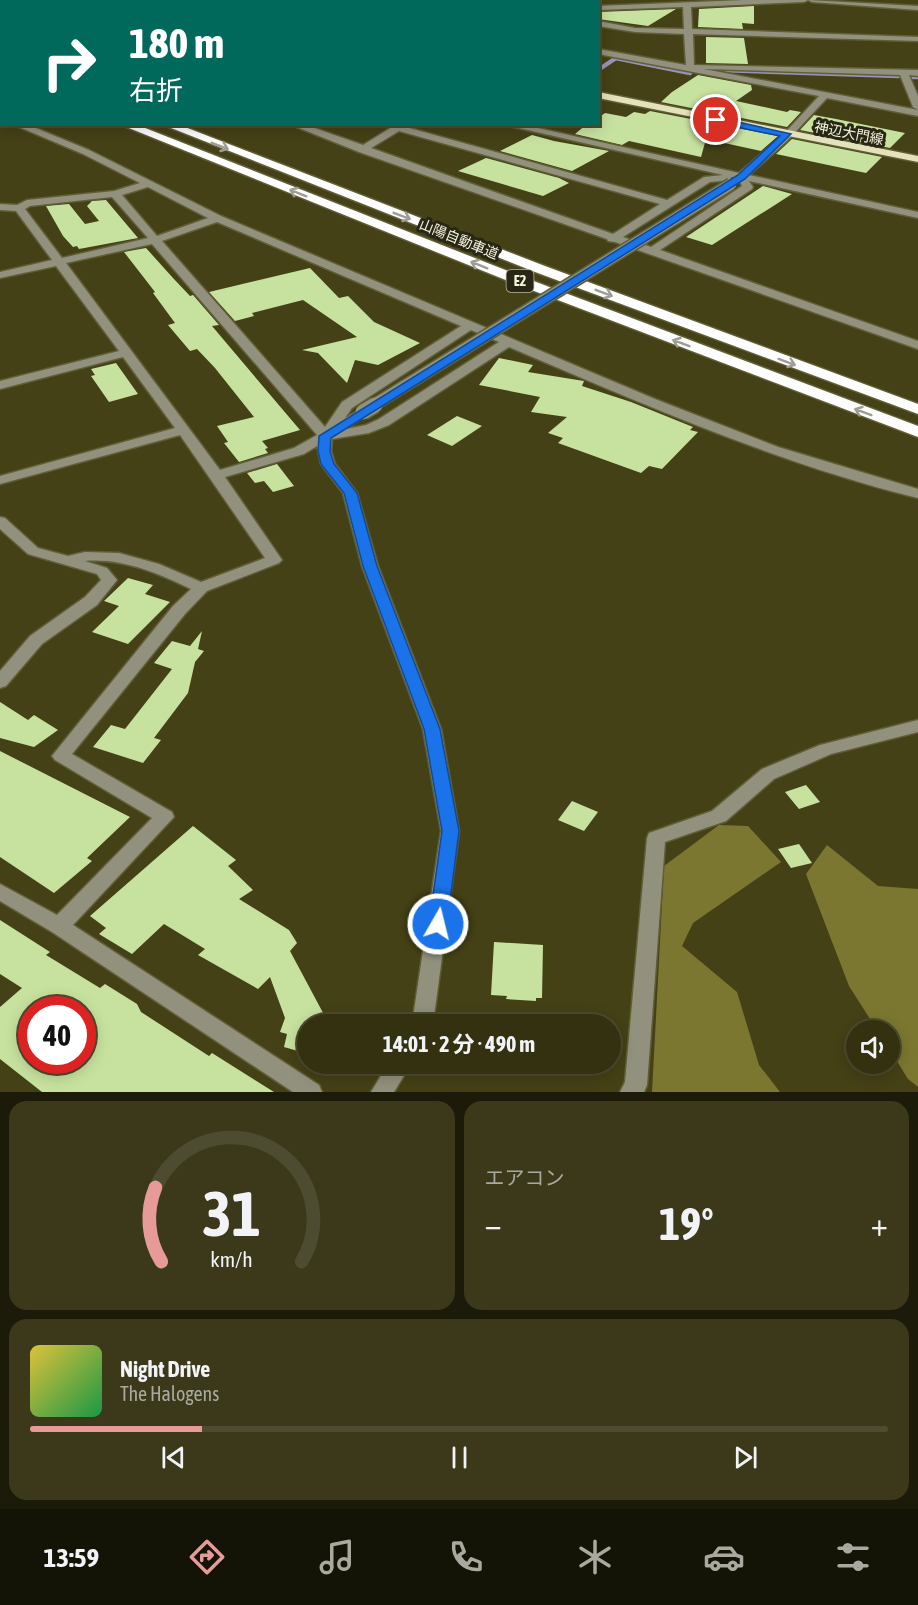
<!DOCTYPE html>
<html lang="ja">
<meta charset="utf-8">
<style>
:root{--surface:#333110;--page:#3b3919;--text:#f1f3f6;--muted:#a9a99f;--line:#4e4c30;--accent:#e69b98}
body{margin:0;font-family:"Asap Condensed","Noto Sans JP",sans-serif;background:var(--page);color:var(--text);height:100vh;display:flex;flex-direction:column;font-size:22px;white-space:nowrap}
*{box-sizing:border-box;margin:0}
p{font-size:20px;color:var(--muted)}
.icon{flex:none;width:33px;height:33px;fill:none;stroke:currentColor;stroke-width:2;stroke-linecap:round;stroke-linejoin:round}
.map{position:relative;height:1092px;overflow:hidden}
.panel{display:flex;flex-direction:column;gap:9px;padding:9px;background:#1c1b09;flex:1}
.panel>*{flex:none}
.hud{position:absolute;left:0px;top:0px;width:600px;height:126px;box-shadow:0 3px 15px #0003,0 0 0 2px var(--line);background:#00695c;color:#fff;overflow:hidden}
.fabs{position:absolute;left:846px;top:1020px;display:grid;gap:12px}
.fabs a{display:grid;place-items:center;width:54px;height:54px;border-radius:50%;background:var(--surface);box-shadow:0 3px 15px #0003,0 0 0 2px var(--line);font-size:30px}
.speed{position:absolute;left:18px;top:996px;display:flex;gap:12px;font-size:30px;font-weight:700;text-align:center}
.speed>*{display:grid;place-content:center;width:78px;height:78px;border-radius:50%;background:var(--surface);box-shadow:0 3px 15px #0003,0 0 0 2px var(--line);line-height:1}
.speed .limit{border:9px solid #d22;background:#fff;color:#111}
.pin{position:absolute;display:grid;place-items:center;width:51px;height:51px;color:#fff;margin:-26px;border:3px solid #fff;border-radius:50%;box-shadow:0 2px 6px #0007}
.me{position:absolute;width:66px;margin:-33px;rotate:8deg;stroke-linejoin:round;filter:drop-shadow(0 0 4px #0008)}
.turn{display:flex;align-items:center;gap:21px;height:126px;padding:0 30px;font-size:27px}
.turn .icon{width:78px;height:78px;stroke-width:2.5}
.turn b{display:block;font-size:42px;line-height:51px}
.big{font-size:45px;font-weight:700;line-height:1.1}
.panel .card{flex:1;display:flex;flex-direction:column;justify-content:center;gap:9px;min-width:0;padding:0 21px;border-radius:18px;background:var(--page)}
.panel .dial{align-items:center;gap:0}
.dial svg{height:156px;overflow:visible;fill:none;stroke:var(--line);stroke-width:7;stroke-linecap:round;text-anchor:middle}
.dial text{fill:var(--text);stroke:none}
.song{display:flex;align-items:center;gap:18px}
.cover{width:72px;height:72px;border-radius:9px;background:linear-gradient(135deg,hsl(50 70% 55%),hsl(140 70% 35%))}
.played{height:6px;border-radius:3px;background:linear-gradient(90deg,var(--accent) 20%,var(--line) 20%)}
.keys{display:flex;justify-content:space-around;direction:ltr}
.heat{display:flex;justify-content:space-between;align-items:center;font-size:33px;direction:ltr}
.panel .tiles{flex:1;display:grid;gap:9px;grid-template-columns:1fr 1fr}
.card:last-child{grid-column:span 2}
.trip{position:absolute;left:297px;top:1014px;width:324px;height:60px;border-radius:30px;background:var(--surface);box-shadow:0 3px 15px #0003,0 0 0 2px var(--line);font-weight:700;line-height:60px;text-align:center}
.tab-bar{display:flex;height:96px;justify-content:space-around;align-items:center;background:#141406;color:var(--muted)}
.tab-bar .icon{width:42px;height:42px}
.tab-bar .selected{color:var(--accent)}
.tab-bar b{font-size:27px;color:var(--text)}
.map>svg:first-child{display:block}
.forest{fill:#7b7730}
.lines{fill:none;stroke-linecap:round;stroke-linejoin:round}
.stream{stroke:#9794b7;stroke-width:4.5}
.building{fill:#c7e29f;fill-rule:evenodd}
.minor-casing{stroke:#605e36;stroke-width:3}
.major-casing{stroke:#605e36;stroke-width:3}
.highway-casing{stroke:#605e36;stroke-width:3}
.minor{fill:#92917e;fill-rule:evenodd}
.major{fill:#e3e2ba;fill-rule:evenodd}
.highway{fill:#fefefe;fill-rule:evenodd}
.minor-bridge-far1-casing{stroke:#605e36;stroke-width:14;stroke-linecap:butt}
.minor-bridge-casing{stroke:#605e36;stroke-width:18;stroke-linecap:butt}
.minor-bridge-far1{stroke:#92917e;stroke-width:11}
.minor-bridge{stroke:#92917e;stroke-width:15}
.oneway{stroke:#9e9d95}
.route{fill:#1a73e8;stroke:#114b97;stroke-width:1.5}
.labels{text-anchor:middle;stroke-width:6;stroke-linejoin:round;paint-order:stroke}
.far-street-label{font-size:14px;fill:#f5f5dd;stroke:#282715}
.shield{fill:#282715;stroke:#b8b7a1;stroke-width:1.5}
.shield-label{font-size:14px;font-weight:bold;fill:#f5f5dd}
</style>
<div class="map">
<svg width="918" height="1092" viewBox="0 0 918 1092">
<rect width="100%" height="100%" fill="#444116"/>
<g class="forest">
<polygon points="719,825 748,826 781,862 693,923 682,946 737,992 759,1065 780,1092 652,1092 664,866"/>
<polygon points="827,845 878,886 918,889 918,1087 908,1079 890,1050 890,1030 877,1030 849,986 806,874"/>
</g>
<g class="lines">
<g class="stream">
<polyline points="598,70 616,58 690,73"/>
<polyline points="721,70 899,76"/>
<polyline points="912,77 918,77"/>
</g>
</g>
<g class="building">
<polygon points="754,6 754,24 742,23 743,29 698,27 699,9"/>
<polygon points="676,9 648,26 598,19 598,12"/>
<polygon points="706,37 744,38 748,64 706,63"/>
<polygon points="698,75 751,85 752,90 736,101 787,112 790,110 801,112 787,127 661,102 672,92"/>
<polygon points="650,111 778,136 761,151 706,139 701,157 629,141 622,145 575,134 587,124 598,124 598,118 605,113 626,117 634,112 645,114"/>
<polygon points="814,115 836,119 905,133 890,148 800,130"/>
<polygon points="532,135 554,141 609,151 572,171 500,151"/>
<polygon points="792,139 882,157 866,173 776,154"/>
<polygon points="486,158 559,178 569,183 543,196 458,171"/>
<polygon points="763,186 792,194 712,245 686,237"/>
<polygon points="106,200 138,238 79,249 77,246 73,247 63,236 46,206 69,204 85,224 99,221 87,206 92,201"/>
<polygon points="146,248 173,278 190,296 193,295 219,325 212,326 300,430 262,441 268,448 265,449 268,453 239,462 224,443 228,442 217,426 254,417 215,368 197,349 190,351 168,325 175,323 153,293 155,292 124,252"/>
<polygon points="310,268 339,298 348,296 374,322 420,343 378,365 355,360 347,383 318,353 302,350 357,337 303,300 252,313 254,316 235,321 209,292"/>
<polygon points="499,358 533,365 528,372 584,381 582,386 631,402 693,427 690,430 698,432 662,469 649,466 641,473 558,443 563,438 548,433 567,417 531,412 540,397 479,385"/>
<polygon points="116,363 138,394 109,402 91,376 95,375 91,369"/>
<polygon points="457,416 482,426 452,446 427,435"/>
<polygon points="277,464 294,486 273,492 264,481 255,483 247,473"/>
<polygon points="128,578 153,585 145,594 170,602 128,644 92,632 119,606 104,601"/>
<polygon points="202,631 198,649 204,651 195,662 188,693 154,738 161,740 143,763 93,747 111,725 125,729 172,669 154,663 172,641 190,646"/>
<polygon points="0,702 28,720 34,715 58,730 34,747 0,738"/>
<polygon points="0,751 130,817 87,858 92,861 54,893 0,857"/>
<polygon points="806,785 820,802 799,809 785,792"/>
<polygon points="572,801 598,812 584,831 558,820"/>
<polygon points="193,826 236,860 228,866 253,890 239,899 289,930 297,943 290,951 329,1024 308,1024 308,1054 284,1047 287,1034 280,1032 285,1018 270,977 258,989 198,955 205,949 164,924 132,954 99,934 106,928 90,916"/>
<polygon points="799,844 812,863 791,868 778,849"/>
<path d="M 0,920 L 50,952 L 46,955 L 100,988 L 105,984 L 137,1004 L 141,1012 L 209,1056 L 212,1053 L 274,1092 L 42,1092 L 0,1059 L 0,1007 L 22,988 L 0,974 ZM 32,1010 L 82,1010 L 82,1060 L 32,1060 Z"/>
<polygon points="494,942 543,945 542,998 536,998 536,1001 506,999 507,996 491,995"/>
</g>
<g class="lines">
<g class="minor-casing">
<g id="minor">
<polygon points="25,0 35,0 23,2"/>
<polygon points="44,0 55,0 57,2 45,2"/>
<polygon points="293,0 307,2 294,2"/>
<polygon points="527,0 535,0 525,2"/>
<path d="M 744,0 L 808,0 L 804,2 L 691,7 L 692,29 L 918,37 L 918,41 L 693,34 L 694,65 L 918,70 L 918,76 L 909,75 L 918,96 L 918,110 L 913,107 L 900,75 L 704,69 L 918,110 L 918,116 L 827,98 L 787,141 L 749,175 L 918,212 L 918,218 L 749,181 L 753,187 L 752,189 L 660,250 L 918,341 L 918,349 L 615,242 L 608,241 L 607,239 L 359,152 L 289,124 L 303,124 L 363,145 L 397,124 L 408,124 L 406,127 L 667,200 L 704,177 L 723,175 L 501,124 L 520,124 L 739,173 L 781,137 L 819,96 L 598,54 L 598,49 L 686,65 L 684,34 L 635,32 L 598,26 L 598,21 L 635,28 L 684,29 L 683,7 L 598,10 L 598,6 ZM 399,131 L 660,204 L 613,234 L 371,148 ZM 731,177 L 734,177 L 733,182 L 740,182 L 742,186 L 651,247 L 623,237 L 710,182 L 731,180 Z"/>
<polygon points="808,0 918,6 918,10 812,2"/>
<rect x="0" y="16" width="2" height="4"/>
<polygon points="0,115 2,116 2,122 0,121"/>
<path d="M 12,124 L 26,124 L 89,150 L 221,216 L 655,399 L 778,447 L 918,489 L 918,498 C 777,463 643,404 509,347 L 389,425 L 369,433 L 332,439 L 331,451 L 335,464 L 357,493 L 378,566 L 441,729 L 459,831 L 433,1024 L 412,1024 L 441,831 L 423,729 L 362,566 L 343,493 L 321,464 L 317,446 L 304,454 L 225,477 L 282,560 L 279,563 L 207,591 L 185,614 L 72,754 L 172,812 L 174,817 L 73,925 L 319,1085 L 322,1092 L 293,1092 L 52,932 L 0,901 L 0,884 L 57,915 L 152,818 L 55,760 L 52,756 L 173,606 L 191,589 C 157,573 123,558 85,561 L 107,568 L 117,580 L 97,605 L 42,644 L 6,686 L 0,688 L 0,671 L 30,636 L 85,597 L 101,580 L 97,574 L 28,554 L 0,529 L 0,517 L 5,518 L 38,548 L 68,556 L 85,552 L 119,553 L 159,564 L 201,582 L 265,558 L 180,435 L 0,484 L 0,476 L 175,428 L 123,357 L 0,389 L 0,381 L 119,351 L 56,266 L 0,278 L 0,272 L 52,260 L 16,211 L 0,210 L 0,204 L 17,205 L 27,200 L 114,191 L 140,183 L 83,154 ZM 148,187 L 208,218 L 157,236 L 122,195 ZM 112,197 L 148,238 L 62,258 L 25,209 L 30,206 ZM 217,222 L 461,326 L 342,402 L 325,427 L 162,241 ZM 152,244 L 317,435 L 294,448 L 220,470 L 66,263 ZM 471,330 L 499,342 L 379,419 L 366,425 L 346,429 L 370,412 L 363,408 L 345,418 L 352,408 Z"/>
<polygon points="918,720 918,732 831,754 774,779 726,821 665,842 647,1085 644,1092 620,1092 625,1082 647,838 649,833 712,811 762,769 820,745"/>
<polygon points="388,1064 411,1064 394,1092 371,1092"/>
</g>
</g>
<g class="major-casing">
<g id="major">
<polygon points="207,0 218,0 220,2 208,2"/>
<polygon points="598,92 918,156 918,162 598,98"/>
<polygon points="2,110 2,116 0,117 0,111"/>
</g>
</g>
<g class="highway-casing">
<g id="highway">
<rect x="0" y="57" width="2" height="7"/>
<rect x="0" y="73" width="2" height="6"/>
<polygon points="119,124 135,124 523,277 918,426 918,437 513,283"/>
<polygon points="161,124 177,124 545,266 918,404 918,414 535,272"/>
</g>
</g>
<use href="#minor" class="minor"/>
<use href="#major" class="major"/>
<use href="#highway" class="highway"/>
<g class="minor-bridge-far1-casing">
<polyline id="minor-bridge-far1" points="372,406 731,184"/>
</g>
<g class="minor-bridge-casing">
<polyline id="minor-bridge" points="363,412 375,405"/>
</g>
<use href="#minor-bridge-far1" class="minor-bridge-far1"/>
<use href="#minor-bridge" class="minor-bridge"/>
</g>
<defs><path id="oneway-shaft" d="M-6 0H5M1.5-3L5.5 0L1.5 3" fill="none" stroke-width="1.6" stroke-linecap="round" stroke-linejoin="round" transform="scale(1.5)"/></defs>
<g class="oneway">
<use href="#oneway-shaft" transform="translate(220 146) rotate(21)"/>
<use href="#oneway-shaft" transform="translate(298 193) rotate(-158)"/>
<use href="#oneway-shaft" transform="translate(402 216) rotate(21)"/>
<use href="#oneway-shaft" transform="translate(479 265) rotate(-158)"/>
<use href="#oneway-shaft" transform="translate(604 293) rotate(21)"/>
<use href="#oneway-shaft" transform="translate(681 343) rotate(-159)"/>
<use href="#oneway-shaft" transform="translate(787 362) rotate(20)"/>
<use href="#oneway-shaft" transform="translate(863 412) rotate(-160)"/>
</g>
<polygon class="route" points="716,117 791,134 745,179 331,438 330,451 334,464 357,493 377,566 440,729 459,831 447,924 444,930 438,932 431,930 429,924 442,831 424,729 363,566 344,493 321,464 318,451 319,436 738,175 780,136 713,122 712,120"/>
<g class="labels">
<g class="far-street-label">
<text transform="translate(849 133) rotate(11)" y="5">神辺大門線</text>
<text transform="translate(459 239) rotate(22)" y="5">山陽自動車道</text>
</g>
<rect class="shield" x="506.5" y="270" width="27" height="22" rx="4.5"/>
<g class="shield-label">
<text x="520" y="286">E2</text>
</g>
</g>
</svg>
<div class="fabs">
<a><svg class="icon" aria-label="sound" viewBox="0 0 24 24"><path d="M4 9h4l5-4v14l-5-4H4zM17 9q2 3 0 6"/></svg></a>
</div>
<div class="speed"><div class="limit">40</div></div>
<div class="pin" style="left:716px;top:120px;background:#d93025"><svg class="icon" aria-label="arrive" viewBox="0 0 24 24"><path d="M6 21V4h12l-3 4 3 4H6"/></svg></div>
<svg class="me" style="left:438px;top:924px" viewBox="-20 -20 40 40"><circle r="17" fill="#1a73e8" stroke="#fff" stroke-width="3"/><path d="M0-11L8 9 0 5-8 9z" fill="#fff"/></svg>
<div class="trip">14:01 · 2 分 · 490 m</div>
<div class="hud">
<div class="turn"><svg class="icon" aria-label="right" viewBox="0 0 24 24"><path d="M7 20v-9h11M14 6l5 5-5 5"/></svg><div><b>180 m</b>右折</div></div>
</div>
</div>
<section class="panel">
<div class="tiles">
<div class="card dial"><svg viewBox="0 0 100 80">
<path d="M14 69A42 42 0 1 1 86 69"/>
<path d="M14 69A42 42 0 0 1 11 31" stroke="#e69b98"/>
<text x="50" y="56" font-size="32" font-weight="700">31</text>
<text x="50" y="72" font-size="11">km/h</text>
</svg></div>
<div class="card"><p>エアコン</p>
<div class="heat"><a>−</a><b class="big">19°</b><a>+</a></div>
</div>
<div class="card">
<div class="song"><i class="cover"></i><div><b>Night Drive</b><p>The Halogens</p></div></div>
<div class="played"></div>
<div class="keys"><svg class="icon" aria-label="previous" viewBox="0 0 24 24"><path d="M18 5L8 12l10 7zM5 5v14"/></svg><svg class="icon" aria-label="pause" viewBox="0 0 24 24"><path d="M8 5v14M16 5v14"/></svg><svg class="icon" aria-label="next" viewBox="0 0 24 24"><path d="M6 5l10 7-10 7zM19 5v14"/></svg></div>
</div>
</div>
</section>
<nav class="tab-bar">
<b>13:59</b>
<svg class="icon selected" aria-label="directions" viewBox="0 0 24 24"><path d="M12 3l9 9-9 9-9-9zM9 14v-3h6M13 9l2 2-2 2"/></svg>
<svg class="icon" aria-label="music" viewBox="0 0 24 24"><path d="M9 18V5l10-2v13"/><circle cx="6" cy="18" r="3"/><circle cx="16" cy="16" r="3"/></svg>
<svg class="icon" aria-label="phone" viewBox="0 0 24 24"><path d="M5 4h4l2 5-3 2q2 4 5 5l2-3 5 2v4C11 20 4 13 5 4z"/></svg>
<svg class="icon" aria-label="climate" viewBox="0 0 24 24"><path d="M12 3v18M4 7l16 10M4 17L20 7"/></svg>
<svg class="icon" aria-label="car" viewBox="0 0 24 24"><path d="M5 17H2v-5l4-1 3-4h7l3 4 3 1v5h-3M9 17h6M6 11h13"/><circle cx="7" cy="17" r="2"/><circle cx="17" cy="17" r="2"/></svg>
<svg class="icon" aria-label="filters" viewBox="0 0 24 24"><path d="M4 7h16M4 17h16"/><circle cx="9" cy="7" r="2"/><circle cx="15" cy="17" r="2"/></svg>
</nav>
